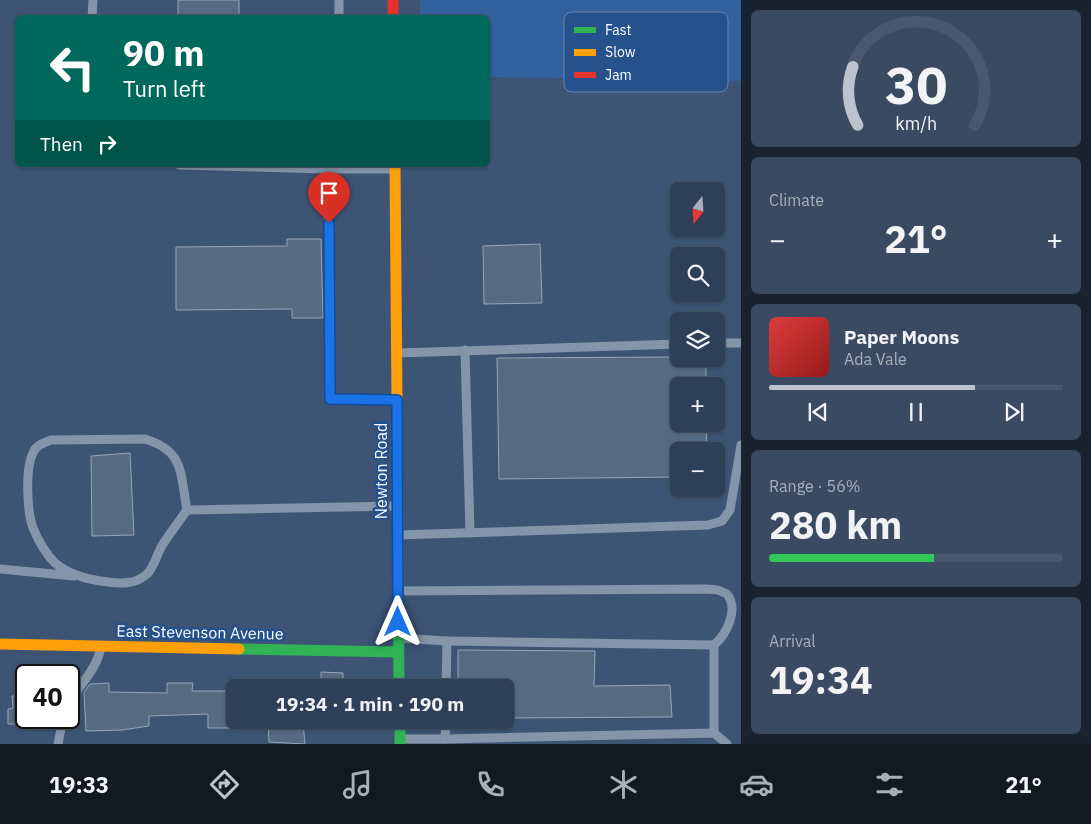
<!DOCTYPE html>
<meta charset="utf-8">
<style>
:root{--surface:#2e3f58;--page:#3a4a61;--text:#f1f3f6;--muted:#a7afba;--line:#49586e;--accent:#bbc3cf}
body{margin:0;font-family:"IBM Plex Sans",sans-serif;background:var(--page);color:var(--text);height:100vh;display:flex;flex-direction:column;font-size:19px;white-space:nowrap}
*{box-sizing:border-box;margin:0}
p{font-size:16px;color:var(--muted)}
.icon{flex:none;width:28px;height:28px;fill:none;stroke:currentColor;stroke-width:2;stroke-linecap:round;stroke-linejoin:round}
.map{position:relative;flex:1;overflow:hidden}
.details{display:flex;flex-direction:column;gap:10px;padding:10px;background:#192330;width:350px}
.details>*{flex:none}
.banner{position:absolute;left:15px;top:15px;width:475px;height:152px;border-radius:8px;box-shadow:0 1px 4px #0004,0 0 0 1px var(--line);background:#00695c;color:#fff;overflow:hidden}
.needle{width:32px;rotate:197deg}
.buttons{position:absolute;left:670px;top:182px;display:grid;gap:10px}
.buttons a{display:grid;place-items:center;width:55px;height:55px;border-radius:8px;background:var(--surface);box-shadow:0 1px 4px #0004,0 0 0 1px var(--line);font-size:25px}
.speed{position:absolute;left:15px;top:664px;display:flex;gap:10px;font-size:25px;font-weight:700;text-align:center}
.speed>*{display:grid;place-content:center;width:65px;height:65px;border-radius:50%;background:var(--surface);box-shadow:0 1px 4px #0004,0 0 0 1px var(--line);line-height:1}
.speed .limit{border:2px solid #111;border-radius:8px;background:#fff;color:#111}
.pin{position:absolute;display:grid;place-items:center;width:42px;height:42px;color:#fff;margin:-51px -21px;border-radius:50% 50% 50% 0;rotate:-45deg;box-shadow:0 0 5px #0007}
.pin .icon{rotate:45deg}
.me{position:absolute;width:55px;margin:-28px;rotate:0deg;stroke-linejoin:round;filter:drop-shadow(0 0 4px #0008)}
.turn{display:flex;align-items:center;gap:18px;height:105px;padding:0 25px;font-size:22px}
.turn .icon{width:65px;height:65px;stroke-width:2.5}
.turn b{display:block;font-size:35px;line-height:42px}
.then{display:flex;align-items:center;height:48px;padding:0 25px;background:#0003;gap:10px;font-size:19px}
.big{font-size:38px;font-weight:800;line-height:1.1}
.details .tile{flex:1;display:flex;flex-direction:column;justify-content:center;gap:8px;min-width:0;padding:0 18px;border-radius:8px;background:var(--page)}
.details .dial{align-items:center;gap:0}
.dial svg{height:130px;overflow:visible;fill:none;stroke:var(--line);stroke-width:7;stroke-linecap:round;text-anchor:middle}
.dial text{fill:var(--text);stroke:none}
.song{display:flex;align-items:center;gap:15px}
.cover{width:60px;height:60px;border-radius:8px;background:linear-gradient(135deg,hsl(0 70% 55%),hsl(0 70% 35%))}
.played{height:5px;border-radius:2px;background:linear-gradient(90deg,var(--accent) 70%,var(--line) 70%)}
.keys{display:flex;justify-content:space-around;direction:ltr}
.heat{display:flex;justify-content:space-between;align-items:center;font-size:28px;direction:ltr}
.charge{height:8px;border-radius:4px;background:linear-gradient(90deg,#34c759 56%,var(--line) 0)}
.trip{position:absolute;left:226px;top:679px;width:288px;height:50px;border-radius:8px;background:var(--surface);box-shadow:0 1px 4px #0004,0 0 0 1px var(--line);font-weight:800;line-height:50px;text-align:center}
.tabs{display:flex;height:80px;justify-content:space-around;align-items:center;background:#121923;color:var(--muted)}
.tabs .icon{width:35px;height:35px}
.tabs .on{color:var(--accent)}
.tabs b{font-size:22px;color:var(--text)}
main{display:flex;flex:1;min-height:0}
.map>svg:first-child{display:block}
.green{fill:#32619f}
.building{fill:#576a84;stroke:#98a5b8}
.lines{fill:none;stroke-linecap:round;stroke-linejoin:round}
.lane{stroke:#8495a9;stroke-width:9}
.fast{stroke:#30b455;stroke-width:11}
.slow{stroke:#ff9f0a;stroke-width:11}
.jam{stroke:#e5322d;stroke-width:11}
.route-casing{stroke:#114b97;stroke-width:12}
.route{stroke:#1a73e8;stroke-width:9}
.labels{text-anchor:middle;stroke-width:5;stroke-linejoin:round;paint-order:stroke}
.street-label{font-size:16px;fill:#fff;stroke:#25518d}
.key{fill:#25518d;stroke:#6685af;stroke-width:1}
.key-label{font-size:14px;fill:#fff}
</style>
<main>
<div class="map">
<svg width="741" height="744" viewBox="0 0 741 744">
<rect width="100%" height="100%" fill="#3d5475"/>
<polygon class="green" points="420,0 741,0 741,81 488,77 488,18 420,17"/>
<g class="building">
<rect x="178" y="0" width="61" height="18"/>
<polygon points="287,239 321,239 323,318 292,318 292,309 176,310 176,247 287,246"/>
<polygon points="540,244 542,303 484,304 483,246"/>
<polygon points="679,357 679,359 706,359 706,386 679,386 679,424 706,424 707,451 679,451 679,477 499,479 497,358"/>
<polygon points="130,453 134,535 92,536 91,456"/>
<polygon points="458,650 595,651 594,686 670,685 672,717 505,718 505,688 458,688"/>
<polygon points="321,672 343,673 343,688 321,688"/>
<polygon points="109,683 109,692 167,693 167,683 193,683 192,691 230,691 231,728 208,728 208,714 149,716 149,726 122,730 86,731 84,692 90,684"/>
<polygon points="12,696 26,696 26,724 8,724 8,709 13,708"/>
<polygon points="268,722 303,722 305,744 269,742"/>
</g>
<g class="lines">
<g class="lane">
<polyline points="92,18 93,0"/>
<polyline points="339,18 339,0"/>
<polyline points="179,165 328,169"/>
<polyline points="394,169 328,169 330,399 396,400"/>
<polyline points="716,343 741,343"/>
<polyline points="465,350 470,533"/>
<polyline points="397,353 679,344"/>
<path d="M 187,510 C 180,474 185,451 145,439 L 51,440 C 44,443 36,445 33,453 C 25,468 27,512 33,528 C 38,540 45,553 55,563 C 69,575 90,580 108,582 C 122,584 136,584 147,574 C 155,566 157,553 163,544 C 171,532 179,521 187,510 L 397,506"/>
<polyline points="398,535 708,525 722,521 730,510 741,445"/>
<polyline points="0,569 74,576"/>
<path d="M 399,591 L 706,589 L 718,590 L 727,594 C 739,609 727,634 714,645 L 447,641"/>
<polyline points="399,638 447,641 446,688"/>
<path d="M 69,705 C 79,684 97,670 101,647"/>
<polyline points="714,733 714,645"/>
<polyline points="400,739 445,739 446,720"/>
<polyline points="445,739 714,733 727,744"/>
<polyline points="58,744 63,718"/>
</g>
<g class="fast">
<polyline points="397,401 399,688"/>
<polyline points="239,649 398,652"/>
<polyline points="400,720 400,744"/>
</g>
<g class="slow">
<polyline points="395,165 397,401"/>
<polyline points="0,644 239,649"/>
</g>
<polyline class="jam" points="393,0 393,18"/>
</g>
<g class="lines">
<g class="route-casing">
<polyline id="route" points="329,223 330,399 397,400 398,622"/>
</g>
<use href="#route" class="route"/>
</g>
<g class="labels">
<g class="street-label">
<text transform="translate(381 471) rotate(-90)" y="6">Newton Road</text>
<text transform="translate(200 632) rotate(1)" y="6">East Stevenson Avenue</text>
</g>
</g>
<rect x="564" y="12" width="164" height="80" rx="8" class="key"/>
<rect x="574" y="27" width="22" height="6" fill="#30b455"/>
<rect x="574" y="49" width="22" height="7" fill="#ff9f0a"/>
<rect x="574" y="72" width="22" height="6" fill="#e5322d"/>
<g class="key-label">
<text x="605" y="35">Fast</text>
<text x="605" y="57">Slow</text>
<text x="605" y="80">Jam</text>
</g>
</svg>
<div class="buttons">
<a><svg class="needle" viewBox="-14 -14 28 28"><path d="M0-13l5 13h-10z" fill="#e53935"/><path d="M0 13l5-13h-10z" fill="#a7afba"/></svg></a>
<a><svg class="icon" aria-label="search" viewBox="0 0 24 24"><circle cx="10" cy="10" r="6"/><path d="M15 15l6 6"/></svg></a>
<a><svg class="icon" aria-label="layers" viewBox="0 0 24 24"><path d="M12 4l9 5-9 5-9-5zM3 14l9 5 9-5"/></svg></a>
<a>+</a>
<a>−</a>
</div>
<div class="speed"><div class="limit">40</div></div>
<div class="pin" style="left:329px;top:223px;background:#d93025"><svg class="icon" aria-label="arrive" viewBox="0 0 24 24"><path d="M6 21V4h12l-3 4 3 4H6"/></svg></div>
<svg class="me" style="left:398px;top:622px" viewBox="-20 -20 40 40"><path d="M0-17L14 15 0 8-14 15z" fill="#1a73e8" stroke="#fff" stroke-width="4"/></svg>
<div class="trip">19:34 · 1 min · 190 m</div>
<div class="banner">
<div class="turn"><svg class="icon" aria-label="left" viewBox="0 0 24 24"><path d="M17 20v-9H6M10 6l-5 5 5 5"/></svg><div><b>90 m</b>Turn left</div></div>
<div class="then">Then<svg class="icon" aria-label="right" viewBox="0 0 24 24"><path d="M7 20v-9h11M14 6l5 5-5 5"/></svg></div>
</div>
</div>
<section class="details">
<div class="tile dial"><svg viewBox="0 0 100 80">
<path d="M14 69A42 42 0 1 1 86 69"/>
<path d="M14 69A42 42 0 0 1 11 33" stroke="#bbc3cf"/>
<text x="50" y="56" font-size="32" font-weight="700">30</text>
<text x="50" y="72" font-size="11">km/h</text>
</svg></div>
<div class="tile"><p>Climate</p>
<div class="heat"><a>−</a><b class="big">21°</b><a>+</a></div>
</div>
<div class="tile">
<div class="song"><i class="cover"></i><div><b>Paper Moons</b><p>Ada Vale</p></div></div>
<div class="played"></div>
<div class="keys"><svg class="icon" aria-label="previous" viewBox="0 0 24 24"><path d="M18 5L8 12l10 7zM5 5v14"/></svg><svg class="icon" aria-label="pause" viewBox="0 0 24 24"><path d="M8 5v14M16 5v14"/></svg><svg class="icon" aria-label="next" viewBox="0 0 24 24"><path d="M6 5l10 7-10 7zM19 5v14"/></svg></div>
</div>
<div class="tile"><p>Range · 56%</p><b class="big">280 km</b><div class="charge"></div></div>
<div class="tile"><p>Arrival</p><b class="big">19:34</b></div>
</section>
</main>
<nav class="tabs">
<b>19:33</b>
<svg class="icon on" aria-label="directions" viewBox="0 0 24 24"><path d="M12 3l9 9-9 9-9-9zM9 14v-3h6M13 9l2 2-2 2"/></svg>
<svg class="icon" aria-label="music" viewBox="0 0 24 24"><path d="M9 18V5l10-2v13"/><circle cx="6" cy="18" r="3"/><circle cx="16" cy="16" r="3"/></svg>
<svg class="icon" aria-label="phone" viewBox="0 0 24 24"><path d="M5 4h4l2 5-3 2q2 4 5 5l2-3 5 2v4C11 20 4 13 5 4z"/></svg>
<svg class="icon" aria-label="climate" viewBox="0 0 24 24"><path d="M12 3v18M4 7l16 10M4 17L20 7"/></svg>
<svg class="icon" aria-label="car" viewBox="0 0 24 24"><path d="M5 17H2v-5l4-1 3-4h7l3 4 3 1v5h-3M9 17h6M6 11h13"/><circle cx="7" cy="17" r="2"/><circle cx="17" cy="17" r="2"/></svg>
<svg class="icon" aria-label="filters" viewBox="0 0 24 24"><path d="M4 7h16M4 17h16"/><circle cx="9" cy="7" r="2"/><circle cx="15" cy="17" r="2"/></svg>
<b>21°</b>
</nav>
